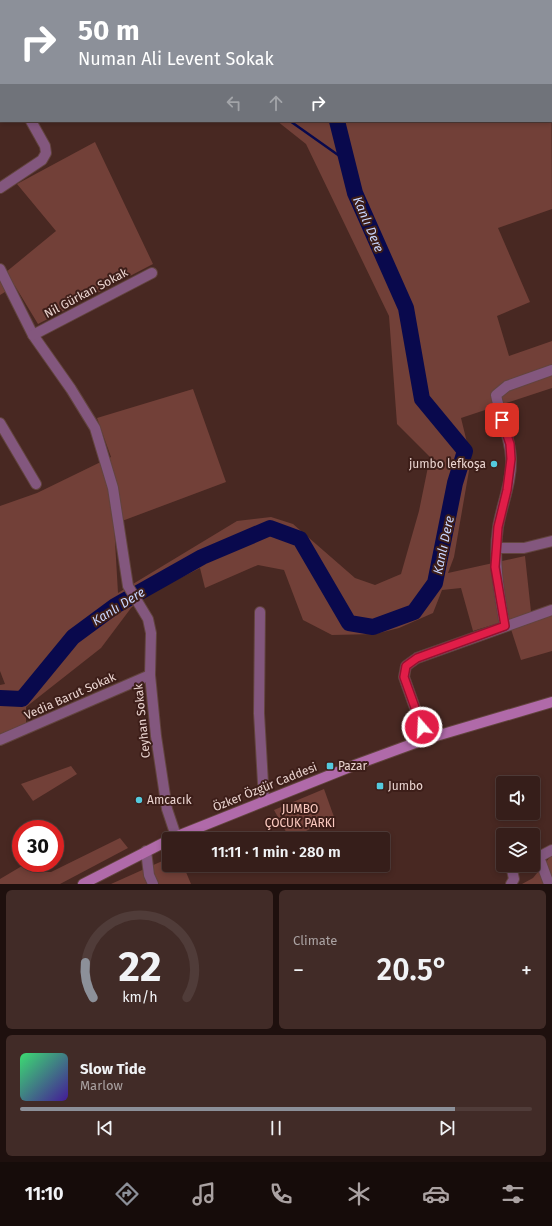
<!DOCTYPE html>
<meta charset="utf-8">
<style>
:root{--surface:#361e1a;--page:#412b27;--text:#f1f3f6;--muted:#aaa2a2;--line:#503c39;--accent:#8c9099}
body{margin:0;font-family:"Fira Sans",sans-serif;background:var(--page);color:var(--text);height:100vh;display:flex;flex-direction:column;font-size:15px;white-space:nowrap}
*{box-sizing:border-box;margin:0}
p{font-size:13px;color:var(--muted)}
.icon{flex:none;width:22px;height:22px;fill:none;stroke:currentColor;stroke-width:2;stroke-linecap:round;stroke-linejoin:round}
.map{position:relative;height:884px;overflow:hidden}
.details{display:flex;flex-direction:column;gap:6px;padding:6px;background:#1e100e;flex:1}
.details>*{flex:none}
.top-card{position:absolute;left:0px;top:0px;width:552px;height:122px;box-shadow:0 2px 6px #0003,0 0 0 1px var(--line);background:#8c9099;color:#fff;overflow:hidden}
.controls{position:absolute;left:496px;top:776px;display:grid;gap:8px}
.controls a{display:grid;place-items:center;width:44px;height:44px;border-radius:4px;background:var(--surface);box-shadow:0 2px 6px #0003,0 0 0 1px var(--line);font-size:20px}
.speed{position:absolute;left:12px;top:820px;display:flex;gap:8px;font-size:20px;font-weight:700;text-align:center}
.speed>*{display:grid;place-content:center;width:52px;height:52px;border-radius:50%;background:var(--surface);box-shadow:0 2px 6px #0003,0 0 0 1px var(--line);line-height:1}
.speed .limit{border:6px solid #d22;background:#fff;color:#111}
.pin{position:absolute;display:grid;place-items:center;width:34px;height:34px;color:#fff;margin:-17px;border-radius:8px;box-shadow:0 2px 6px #0006}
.me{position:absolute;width:44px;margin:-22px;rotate:341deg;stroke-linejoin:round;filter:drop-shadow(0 0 3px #0008)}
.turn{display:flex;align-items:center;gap:14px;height:84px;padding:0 12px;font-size:18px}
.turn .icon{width:52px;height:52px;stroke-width:2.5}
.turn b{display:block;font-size:28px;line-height:34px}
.lanes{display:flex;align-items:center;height:38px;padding:0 12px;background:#0003;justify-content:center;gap:20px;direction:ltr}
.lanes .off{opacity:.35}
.big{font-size:30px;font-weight:600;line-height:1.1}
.details .card{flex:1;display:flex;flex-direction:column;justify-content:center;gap:6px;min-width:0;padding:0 14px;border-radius:6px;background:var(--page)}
.details .dial{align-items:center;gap:0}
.dial svg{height:104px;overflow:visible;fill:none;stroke:var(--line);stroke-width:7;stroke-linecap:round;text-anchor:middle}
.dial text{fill:var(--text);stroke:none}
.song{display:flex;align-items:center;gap:12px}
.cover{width:48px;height:48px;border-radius:6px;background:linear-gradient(135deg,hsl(140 70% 55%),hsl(260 70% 35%))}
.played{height:4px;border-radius:2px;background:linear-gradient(90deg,var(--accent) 85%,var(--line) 85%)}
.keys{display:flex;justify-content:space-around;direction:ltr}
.heat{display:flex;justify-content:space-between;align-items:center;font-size:22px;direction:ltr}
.details .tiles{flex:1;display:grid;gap:6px;grid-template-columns:1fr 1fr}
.card:last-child{grid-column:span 2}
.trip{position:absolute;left:162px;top:832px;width:228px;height:40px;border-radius:4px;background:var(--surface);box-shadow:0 2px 6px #0003,0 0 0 1px var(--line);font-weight:600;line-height:40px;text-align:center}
.tab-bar{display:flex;height:64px;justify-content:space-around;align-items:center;background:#160c0a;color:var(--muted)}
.tab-bar .icon{width:28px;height:28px}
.tab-bar .on{color:var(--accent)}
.tab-bar b{font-size:18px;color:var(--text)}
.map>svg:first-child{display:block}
.green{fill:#724038}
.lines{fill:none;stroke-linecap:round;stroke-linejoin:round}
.stream{stroke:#09094d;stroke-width:2.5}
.river{stroke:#09094d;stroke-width:16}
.minor-casing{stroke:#62443e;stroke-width:12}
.secondary-casing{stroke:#62443e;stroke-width:12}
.minor{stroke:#83577e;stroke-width:10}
.secondary{stroke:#b06aa9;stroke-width:10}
.route-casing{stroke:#92132f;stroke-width:10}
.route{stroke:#e11d48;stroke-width:7}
.poi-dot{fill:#54cade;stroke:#3d1e19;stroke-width:1.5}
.labels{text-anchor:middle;stroke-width:4;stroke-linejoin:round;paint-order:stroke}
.street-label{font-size:12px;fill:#ead4d0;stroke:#3d1e19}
.poi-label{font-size:12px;fill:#ead4d0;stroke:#3d1e19;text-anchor:start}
.park-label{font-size:12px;fill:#fdcbc1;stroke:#3d1e19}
.water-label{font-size:13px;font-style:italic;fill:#c8d6ff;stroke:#3d1e19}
</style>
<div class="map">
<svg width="552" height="884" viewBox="0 0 552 884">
<rect width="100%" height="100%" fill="#482822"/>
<g class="green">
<rect x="116" y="0" width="69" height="1"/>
<polygon points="358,0 447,0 358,1"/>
<polygon points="551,43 552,209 498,228 530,302 497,316 509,356 552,341 552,388 461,418 471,459 454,557 448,573 525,556 532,621 552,613 552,651 521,660 508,620 473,631 461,588 442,590 433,613 399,628 375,634 332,635 303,620 284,570 258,565 205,588 200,568 145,596 131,608 101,648 26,707 26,724 0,734 0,685 5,684 0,671 0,506 37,493 111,457 97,418 193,389 226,482 114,524 118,593 237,521 271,517 293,524 355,578 375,585 401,574 419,511 430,457 397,424 389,316 306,144 277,121 551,121"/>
<polygon points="95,142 153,264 38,324 15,286 0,295 0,277 56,231 17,184"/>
<polygon points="71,766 77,774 33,801 21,784"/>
<polygon points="324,789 334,817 290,839 274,810"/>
<polygon points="120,838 128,848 60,884 0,884 0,879 27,863 31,863 43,872 51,872"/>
<polygon points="550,857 552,857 552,884 522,884 533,878"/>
<polygon points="169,858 169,865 183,865 191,884 111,884"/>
</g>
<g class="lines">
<g class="stream">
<polyline points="173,0 173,1"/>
<polyline points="290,121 348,162"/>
</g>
<g class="river">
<polyline points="551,80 552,80"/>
<polyline points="0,698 22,699 73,637 115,606 202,557 270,528 300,539 349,623 373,627 414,612 435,583 455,483 465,451 422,399 406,308 355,193 337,121"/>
</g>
<g class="minor-casing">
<g id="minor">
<polyline points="284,0 285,1"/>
<polyline points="0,68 1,70"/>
<polyline points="0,188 42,160 46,153 45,146 31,121"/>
<polyline points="0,269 33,335 71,389 95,428 113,488 128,586 148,619 151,633 150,675 156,736 167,809 176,836"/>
<polyline points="33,335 152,273"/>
<polyline points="0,423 36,484"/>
<polyline points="497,548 524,548 552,541"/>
<polyline points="260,612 259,713 264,801"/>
<path d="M 505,626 C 499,592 493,561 498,527 C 502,504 512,481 511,458 C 510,436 500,416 496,395 L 507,386 L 552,370"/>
<polyline points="426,739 404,677 406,666 417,658 552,610"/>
<polyline points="0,740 150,675"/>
<polyline points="146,851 149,875 153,884"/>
<polyline points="539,857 549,884"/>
<polyline points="533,860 552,850"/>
<polyline points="511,884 514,879 512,870 523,865"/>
</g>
</g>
<g class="secondary-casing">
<g id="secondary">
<polyline points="170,839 355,765 426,739 552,702"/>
<polyline points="83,884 169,840"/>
</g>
</g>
<use href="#minor" class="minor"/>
<use href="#secondary" class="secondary"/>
</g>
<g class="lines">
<g class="route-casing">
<polyline id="route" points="422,727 404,677 406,666 417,658 505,626 495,567 498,527 507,490 511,459 510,444 502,420"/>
</g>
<use href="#route" class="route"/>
</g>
<g class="poi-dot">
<circle cx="494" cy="464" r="4"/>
<rect x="326" y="762" width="8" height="8" rx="2"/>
<rect x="376" y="782" width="8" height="8" rx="2"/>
<circle cx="139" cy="800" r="4"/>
</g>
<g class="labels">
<g class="street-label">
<text transform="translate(86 293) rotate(-28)" y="4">Nil Gürkan Sokak</text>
<text transform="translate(70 696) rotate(-24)" y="4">Vedia Barut Sokak</text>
<text transform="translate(142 721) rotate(-96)" y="4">Ceyhan Sokak</text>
<text transform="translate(265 787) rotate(-22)" y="4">Özker Özgür Caddesi</text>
</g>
<g class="poi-label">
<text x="486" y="468" text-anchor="end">jumbo lefkoşa</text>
<text x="338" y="770">Pazar</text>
<text x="388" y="790">Jumbo</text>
<text x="147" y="804">Amcacık</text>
</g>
<g class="park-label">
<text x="300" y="813">JUMBO<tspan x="300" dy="14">ÇOCUK PARKI</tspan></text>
</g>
<g class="water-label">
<text transform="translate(369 224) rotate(67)" y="5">Kanlı Dere</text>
<text transform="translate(443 545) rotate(-78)" y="5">Kanlı Dere</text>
<text transform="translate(118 606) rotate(-32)" y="5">Kanlı Dere</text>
</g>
</g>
</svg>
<div class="controls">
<a><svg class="icon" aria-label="sound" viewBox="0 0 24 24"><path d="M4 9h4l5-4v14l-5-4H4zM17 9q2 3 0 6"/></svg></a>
<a><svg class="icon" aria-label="layers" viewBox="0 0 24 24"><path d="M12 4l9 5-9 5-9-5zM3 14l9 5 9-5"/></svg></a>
</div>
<div class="speed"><div class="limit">30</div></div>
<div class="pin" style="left:502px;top:420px;background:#d93025"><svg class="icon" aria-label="arrive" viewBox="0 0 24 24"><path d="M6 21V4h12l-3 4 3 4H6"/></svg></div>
<svg class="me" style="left:422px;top:727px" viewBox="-20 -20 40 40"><circle r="17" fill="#e11d48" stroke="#fff" stroke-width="3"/><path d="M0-11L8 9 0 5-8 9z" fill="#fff"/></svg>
<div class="trip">11:11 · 1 min · 280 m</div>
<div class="top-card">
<div class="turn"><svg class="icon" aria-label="right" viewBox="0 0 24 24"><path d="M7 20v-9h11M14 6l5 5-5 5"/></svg><div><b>50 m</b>Numan Ali Levent Sokak</div></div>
<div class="lanes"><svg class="icon off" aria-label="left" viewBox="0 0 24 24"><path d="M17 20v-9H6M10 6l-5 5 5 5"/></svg><svg class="icon off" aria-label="ahead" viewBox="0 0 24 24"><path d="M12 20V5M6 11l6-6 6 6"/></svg><svg class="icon" aria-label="right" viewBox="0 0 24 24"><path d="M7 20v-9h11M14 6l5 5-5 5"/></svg></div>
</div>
</div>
<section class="details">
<div class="tiles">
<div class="card dial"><svg viewBox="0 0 100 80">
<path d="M14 69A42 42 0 1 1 86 69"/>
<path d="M14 69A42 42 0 0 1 8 42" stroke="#8c9099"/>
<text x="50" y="56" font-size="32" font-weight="700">22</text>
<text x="50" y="72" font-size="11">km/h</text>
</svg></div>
<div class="card"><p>Climate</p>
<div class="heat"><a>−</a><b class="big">20.5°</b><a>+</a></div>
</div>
<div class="card">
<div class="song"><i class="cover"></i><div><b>Slow Tide</b><p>Marlow</p></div></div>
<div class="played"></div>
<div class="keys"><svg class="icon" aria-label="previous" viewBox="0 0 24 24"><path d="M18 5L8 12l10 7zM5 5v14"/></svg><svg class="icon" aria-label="pause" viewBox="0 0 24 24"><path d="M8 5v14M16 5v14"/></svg><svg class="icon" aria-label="next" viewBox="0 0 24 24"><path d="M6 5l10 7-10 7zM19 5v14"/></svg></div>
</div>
</div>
</section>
<nav class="tab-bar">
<b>11:10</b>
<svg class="icon on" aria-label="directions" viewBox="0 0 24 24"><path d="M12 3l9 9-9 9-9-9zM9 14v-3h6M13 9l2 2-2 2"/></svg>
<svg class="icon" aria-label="music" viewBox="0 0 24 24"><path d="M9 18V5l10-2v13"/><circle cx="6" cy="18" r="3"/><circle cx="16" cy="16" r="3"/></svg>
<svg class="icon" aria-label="phone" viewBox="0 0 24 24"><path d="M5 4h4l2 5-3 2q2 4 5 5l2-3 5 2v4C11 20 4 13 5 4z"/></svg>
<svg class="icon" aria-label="climate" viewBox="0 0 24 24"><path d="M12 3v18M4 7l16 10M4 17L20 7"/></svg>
<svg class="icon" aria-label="car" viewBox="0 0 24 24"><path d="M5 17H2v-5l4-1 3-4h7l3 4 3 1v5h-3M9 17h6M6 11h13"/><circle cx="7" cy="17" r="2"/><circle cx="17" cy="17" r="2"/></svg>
<svg class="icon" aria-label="filters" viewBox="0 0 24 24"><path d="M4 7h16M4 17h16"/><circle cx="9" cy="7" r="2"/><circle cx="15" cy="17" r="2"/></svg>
</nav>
